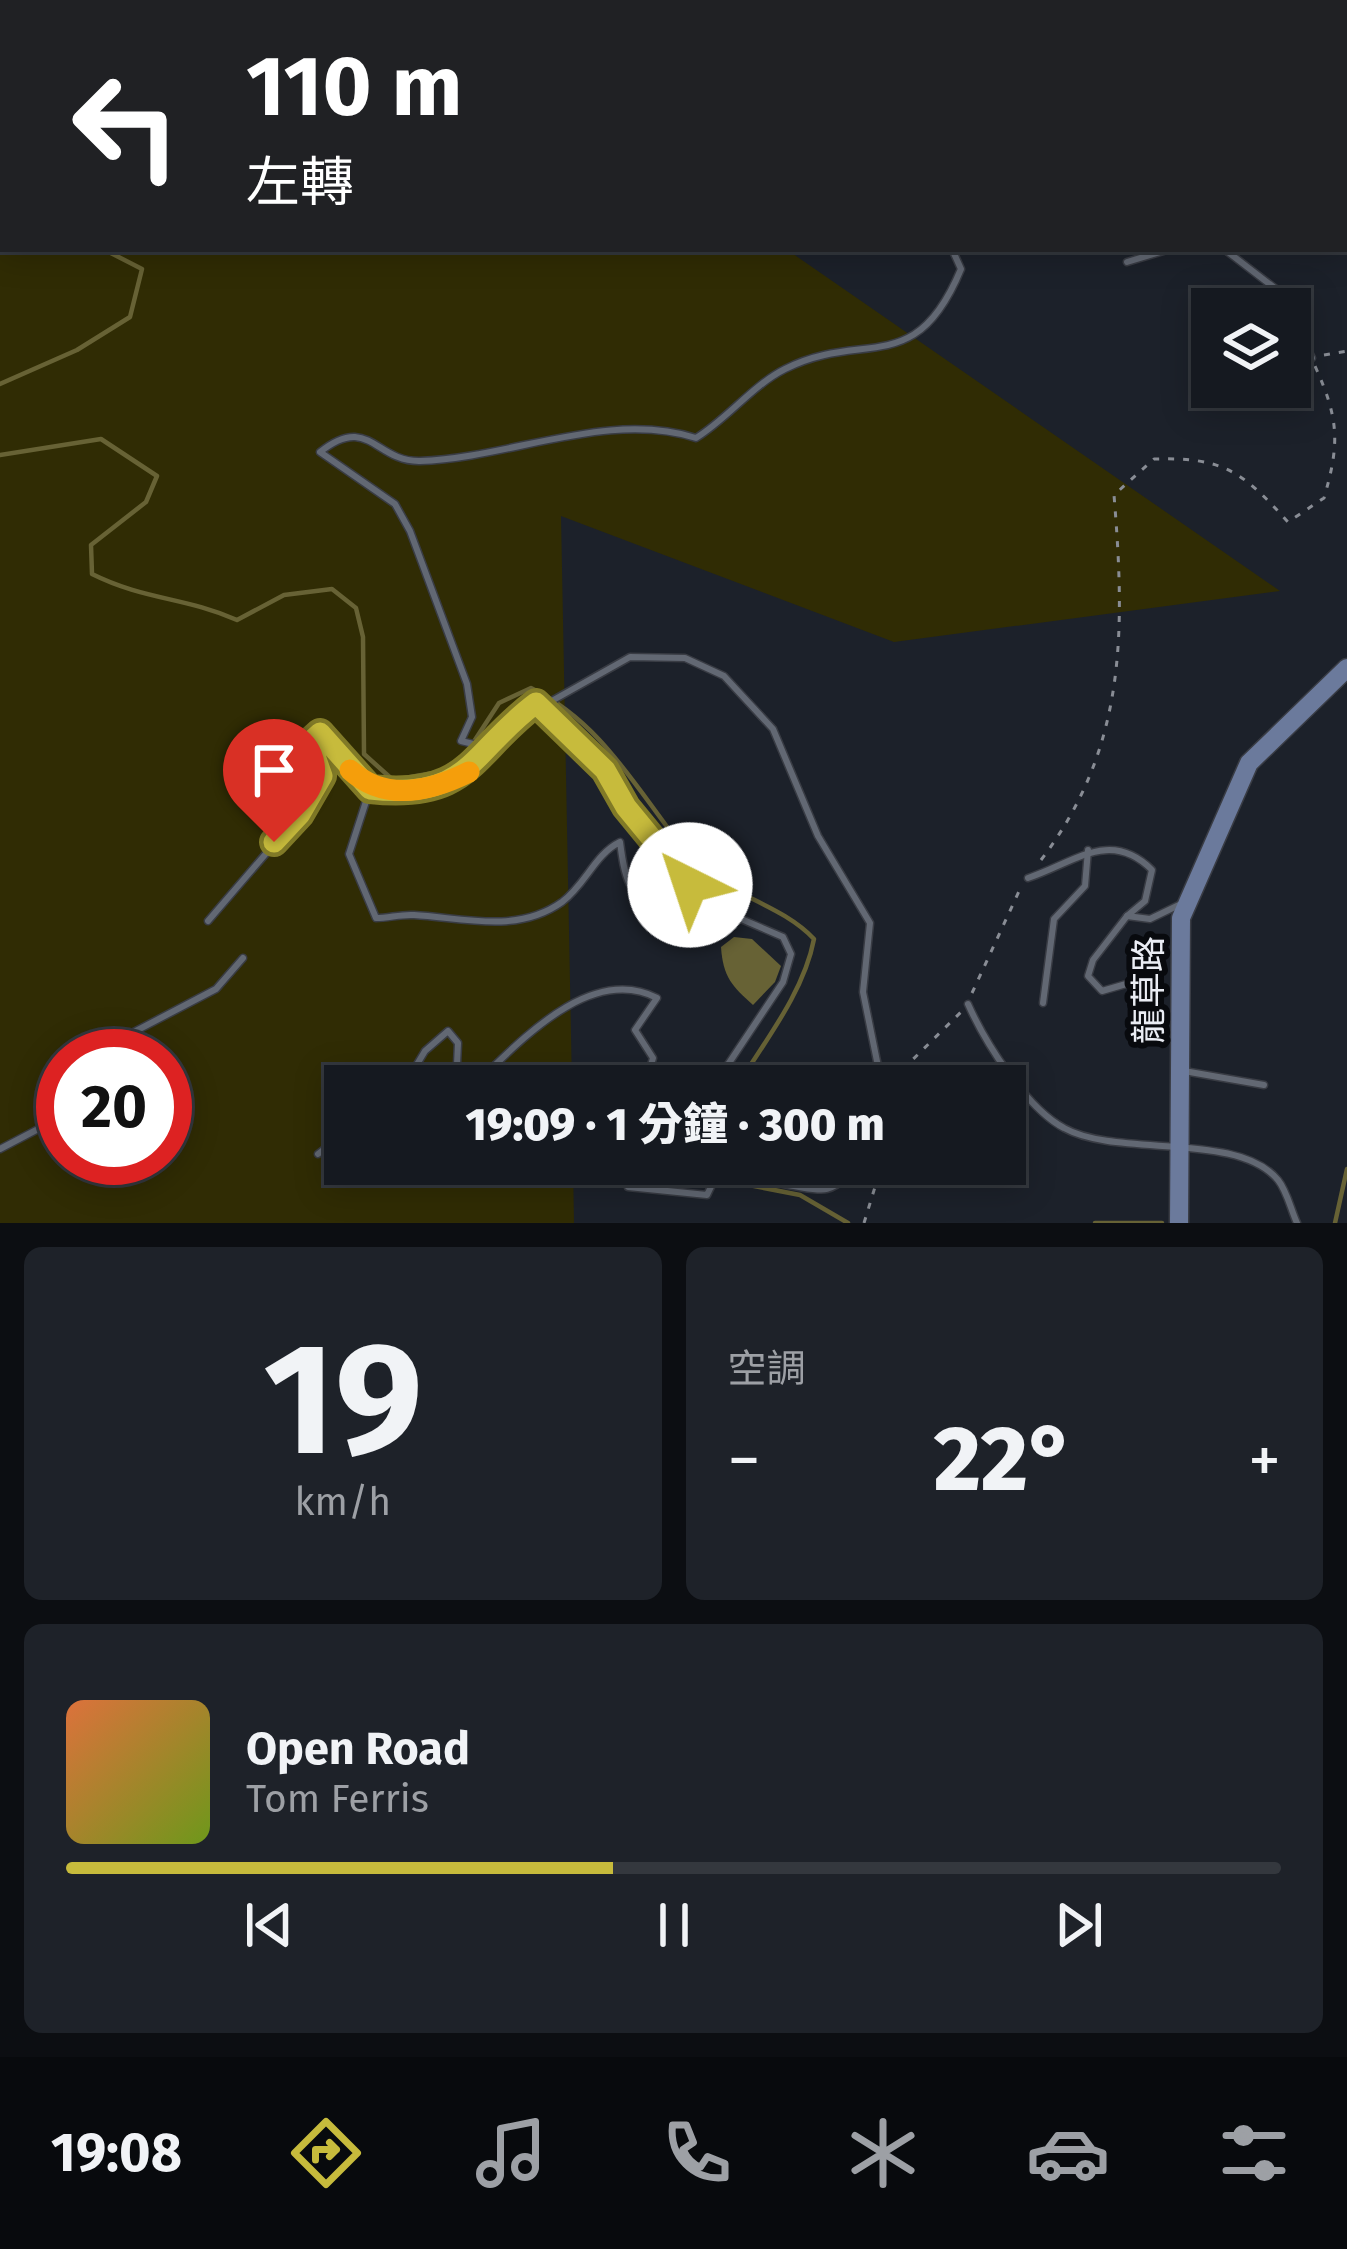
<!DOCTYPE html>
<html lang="zh-TW">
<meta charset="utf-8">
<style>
:root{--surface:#151920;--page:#1e2229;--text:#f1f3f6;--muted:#9da0a5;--line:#34383e;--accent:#c7bb3c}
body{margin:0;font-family:"Fira Sans","Noto Sans TC",sans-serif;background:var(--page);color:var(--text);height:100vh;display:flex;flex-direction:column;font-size:45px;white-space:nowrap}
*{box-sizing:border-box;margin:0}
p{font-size:39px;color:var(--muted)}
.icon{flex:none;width:66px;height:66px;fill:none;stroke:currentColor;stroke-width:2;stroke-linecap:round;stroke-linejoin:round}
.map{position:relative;height:1223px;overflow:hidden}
.details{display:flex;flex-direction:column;gap:24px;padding:24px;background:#0c0e12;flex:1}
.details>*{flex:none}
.banner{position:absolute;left:0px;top:0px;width:1347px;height:252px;box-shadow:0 6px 30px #0003,0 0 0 3px var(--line);background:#202124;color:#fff;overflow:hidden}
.buttons{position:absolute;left:1191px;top:288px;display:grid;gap:24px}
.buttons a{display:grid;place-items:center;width:120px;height:120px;border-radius:0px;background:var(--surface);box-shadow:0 6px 30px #0003,0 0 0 3px var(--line);font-size:60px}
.speed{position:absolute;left:36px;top:1029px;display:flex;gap:24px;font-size:60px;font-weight:700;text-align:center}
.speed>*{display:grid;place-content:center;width:156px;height:156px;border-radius:50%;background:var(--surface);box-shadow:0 6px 30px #0003,0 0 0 3px var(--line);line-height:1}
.speed .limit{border:18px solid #d22;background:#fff;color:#111}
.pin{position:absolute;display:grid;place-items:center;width:102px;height:102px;color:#fff;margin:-123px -51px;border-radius:50% 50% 50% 0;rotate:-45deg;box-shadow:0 0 12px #0007}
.pin .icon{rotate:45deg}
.me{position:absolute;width:132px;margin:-66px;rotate:319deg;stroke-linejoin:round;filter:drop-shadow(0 0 9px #0008)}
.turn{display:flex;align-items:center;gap:42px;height:252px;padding:0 48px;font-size:54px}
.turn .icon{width:156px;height:156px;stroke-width:2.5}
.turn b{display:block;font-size:84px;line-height:102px}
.big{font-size:90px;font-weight:800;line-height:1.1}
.details .tile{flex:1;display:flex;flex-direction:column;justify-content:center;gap:18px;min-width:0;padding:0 42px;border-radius:18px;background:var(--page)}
.details .dial{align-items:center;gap:0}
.dial b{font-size:156px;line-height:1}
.song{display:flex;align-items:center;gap:36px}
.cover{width:144px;height:144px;border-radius:18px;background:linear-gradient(135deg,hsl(20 70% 55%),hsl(80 70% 35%))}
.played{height:12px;border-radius:6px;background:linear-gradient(90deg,var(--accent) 45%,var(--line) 45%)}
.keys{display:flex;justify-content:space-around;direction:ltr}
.heat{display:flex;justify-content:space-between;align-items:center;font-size:66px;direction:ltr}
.details .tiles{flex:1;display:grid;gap:24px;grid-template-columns:1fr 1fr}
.tile:last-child{grid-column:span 2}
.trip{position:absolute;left:324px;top:1065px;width:702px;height:120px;border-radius:0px;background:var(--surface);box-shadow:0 6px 30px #0003,0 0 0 3px var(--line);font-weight:800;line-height:120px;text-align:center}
.menu{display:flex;height:192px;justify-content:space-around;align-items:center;background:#080a0d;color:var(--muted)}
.menu .icon{width:84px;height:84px}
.menu .active{color:var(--accent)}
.menu b{font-size:54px;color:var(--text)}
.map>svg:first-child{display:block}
.green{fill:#302c04;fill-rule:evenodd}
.water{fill:#676235}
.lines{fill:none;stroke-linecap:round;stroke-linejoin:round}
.stream{stroke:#676235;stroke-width:4.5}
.lane-casing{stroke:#393c44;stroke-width:9}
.secondary-casing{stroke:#393c44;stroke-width:21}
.path{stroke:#898d95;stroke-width:3;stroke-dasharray:6 9;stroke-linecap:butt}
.lane{stroke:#626873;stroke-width:6}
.secondary{stroke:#6b7a9c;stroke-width:18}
.route-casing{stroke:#817a27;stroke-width:30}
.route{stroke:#c7bb3c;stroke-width:21}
.slow{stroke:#f59e0b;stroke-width:21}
.labels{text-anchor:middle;stroke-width:12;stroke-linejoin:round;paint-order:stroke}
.street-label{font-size:36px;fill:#eaedf4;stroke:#080a0e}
</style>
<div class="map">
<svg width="1347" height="1223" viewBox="0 0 1347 1223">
<rect width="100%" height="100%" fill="#1c212a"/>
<path class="green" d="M 0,0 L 110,3 L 3,3 L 3,249 L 786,249 L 1280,591 L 894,642 L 561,516 L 572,1086 L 345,1086 L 345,1164 L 573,1164 L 574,1223 L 0,1223 ZM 63,1056 L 165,1056 L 165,1158 L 63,1158 Z"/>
<path class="water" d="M 734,937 L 752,939 L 781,966 L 775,982 L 753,1005 C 732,986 723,977 721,947 Z"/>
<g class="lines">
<g class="stream">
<polyline points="0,115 3,115"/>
<polyline points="0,384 77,350 130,317 142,269 103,249"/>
<path d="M 0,455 L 101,439 L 157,476 L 146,502 L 91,545 L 92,574 C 144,600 185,597 237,620 L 284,595 L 332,589 L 356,608 L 363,637 L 364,754 L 393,780 L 456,769 L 499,703 L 531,688 C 592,718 625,770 665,824 C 675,838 685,856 699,867 C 735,897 783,906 814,939 C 804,992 765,1041 737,1086"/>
<polyline points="692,1164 687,1173 800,1195 848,1223"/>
<polyline points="1095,1223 1162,1223"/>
<polyline points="1335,1223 1347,1169"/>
</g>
<g class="lane-casing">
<g id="lane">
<polyline points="1287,3 1293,0"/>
<polyline points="1224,249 1276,289 1286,309"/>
<polyline points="1127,262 1170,249"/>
<polyline points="1290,316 1312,358"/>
<polyline points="541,707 630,657 685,658 724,676 773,729 818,836 870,923 863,992 882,1086"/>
<path d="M 490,748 L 461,741 L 472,717 L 467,684 L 410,531 L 395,504 L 320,452 C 369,413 375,462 420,461 C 511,458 608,410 696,438 C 727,419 753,385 785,369 C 864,329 915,380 961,269 L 952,249"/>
<path d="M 370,789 L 349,854 L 376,918 C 389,918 401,914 414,915 C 465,918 517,934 562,902 C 586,884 595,854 620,842 C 624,872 627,900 661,909 L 690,885"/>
<path d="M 1028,878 C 1074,863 1110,828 1152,870 L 1145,901 L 1127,916 L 1150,919 L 1179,905"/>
<polyline points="1127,916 1093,960 1088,976 1102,991 1133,982"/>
<path d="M 208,921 L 300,814 L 322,776 L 310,743 L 320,733 L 370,789 C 470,800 470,752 537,703 L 605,770 L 626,807 L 690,885 L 732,915 L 783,937 L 791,954 L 783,982 L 725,1069 L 734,1086"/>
<polyline points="1043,1003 1054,919 1085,886 1088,850"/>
<path d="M 968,1004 C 985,1042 1026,1108 1064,1128 C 1118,1158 1238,1131 1278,1180 C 1287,1191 1291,1210 1297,1223"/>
<polyline points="88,1056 216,989 243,958"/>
<polyline points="1184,1071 1264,1085"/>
<polyline points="404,1086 425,1051 448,1031 458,1043 456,1086"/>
<path d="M 473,1086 C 517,1045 589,963 657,998 L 635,1030 L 653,1058 L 645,1086"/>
<polyline points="0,1149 63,1116"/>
<polyline points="318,1154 345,1133"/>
<polyline points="627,1164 628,1187 707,1195 720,1168"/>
<path d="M 720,1164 C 728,1173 814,1193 827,1189 C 841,1185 847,1175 854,1164"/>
</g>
</g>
<g class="secondary-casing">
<polyline id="secondary" points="1179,1223 1181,918 1249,763 1347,668"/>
</g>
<g class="path">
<polyline points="1324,355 1347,351"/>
<path d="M 1041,860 C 1127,747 1125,631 1114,495 L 1154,459 C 1223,457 1242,471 1288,522 L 1324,498 C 1340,443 1339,419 1315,366"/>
<polyline points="972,993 1021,887"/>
<polyline points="892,1080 962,1011"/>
<polyline points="864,1223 882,1164"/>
</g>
<use href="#lane" class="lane"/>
<use href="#secondary" class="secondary"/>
</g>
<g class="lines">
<g class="route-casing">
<path id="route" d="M 274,842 L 300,814 L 322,776 L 310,742 L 320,733 L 370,789 C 471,800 470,752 536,703 L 605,770 L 626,807 L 690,885"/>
</g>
<use href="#route" class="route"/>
<path class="slow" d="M 350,770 C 385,802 429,792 469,772"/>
</g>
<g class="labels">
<g class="street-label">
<text transform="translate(1148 990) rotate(-90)" y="13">龍草路</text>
</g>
</g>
</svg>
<div class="buttons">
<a><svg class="icon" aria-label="layers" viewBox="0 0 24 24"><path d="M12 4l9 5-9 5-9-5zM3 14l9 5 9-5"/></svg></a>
</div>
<div class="speed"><div class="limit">20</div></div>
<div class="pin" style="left:274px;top:842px;background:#d93025"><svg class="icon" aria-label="arrive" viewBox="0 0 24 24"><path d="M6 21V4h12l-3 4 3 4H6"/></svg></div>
<svg class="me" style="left:690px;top:885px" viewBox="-20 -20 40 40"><circle r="19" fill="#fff"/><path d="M0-13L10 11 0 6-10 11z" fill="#c7bb3c"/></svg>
<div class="trip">19:09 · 1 分鐘 · 300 m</div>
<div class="banner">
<div class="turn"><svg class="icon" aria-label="left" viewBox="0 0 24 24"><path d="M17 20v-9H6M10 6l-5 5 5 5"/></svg><div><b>110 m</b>左轉</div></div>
</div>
</div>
<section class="details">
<div class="tiles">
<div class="tile dial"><b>19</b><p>km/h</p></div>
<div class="tile"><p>空調</p>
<div class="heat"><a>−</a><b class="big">22°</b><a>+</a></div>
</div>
<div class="tile">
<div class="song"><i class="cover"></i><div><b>Open Road</b><p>Tom Ferris</p></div></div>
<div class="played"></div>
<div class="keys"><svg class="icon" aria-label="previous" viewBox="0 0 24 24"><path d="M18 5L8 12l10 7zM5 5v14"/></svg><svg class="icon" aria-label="pause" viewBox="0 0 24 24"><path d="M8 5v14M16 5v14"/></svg><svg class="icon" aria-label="next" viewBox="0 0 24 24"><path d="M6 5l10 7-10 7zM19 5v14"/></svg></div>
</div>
</div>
</section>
<nav class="menu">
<b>19:08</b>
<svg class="icon active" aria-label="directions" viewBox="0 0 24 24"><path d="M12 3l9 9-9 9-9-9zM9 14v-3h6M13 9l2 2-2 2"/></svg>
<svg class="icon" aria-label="music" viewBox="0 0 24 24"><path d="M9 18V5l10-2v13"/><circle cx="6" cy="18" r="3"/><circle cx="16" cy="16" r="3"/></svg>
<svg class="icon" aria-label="phone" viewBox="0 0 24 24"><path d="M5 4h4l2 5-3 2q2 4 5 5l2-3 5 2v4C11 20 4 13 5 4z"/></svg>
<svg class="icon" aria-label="climate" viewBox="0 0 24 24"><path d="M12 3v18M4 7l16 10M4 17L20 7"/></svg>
<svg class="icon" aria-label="car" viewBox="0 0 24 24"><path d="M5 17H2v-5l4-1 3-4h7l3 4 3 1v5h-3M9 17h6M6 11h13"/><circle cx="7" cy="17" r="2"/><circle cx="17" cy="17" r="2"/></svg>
<svg class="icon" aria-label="filters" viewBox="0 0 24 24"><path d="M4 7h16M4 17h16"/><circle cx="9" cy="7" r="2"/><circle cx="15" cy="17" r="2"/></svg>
</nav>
